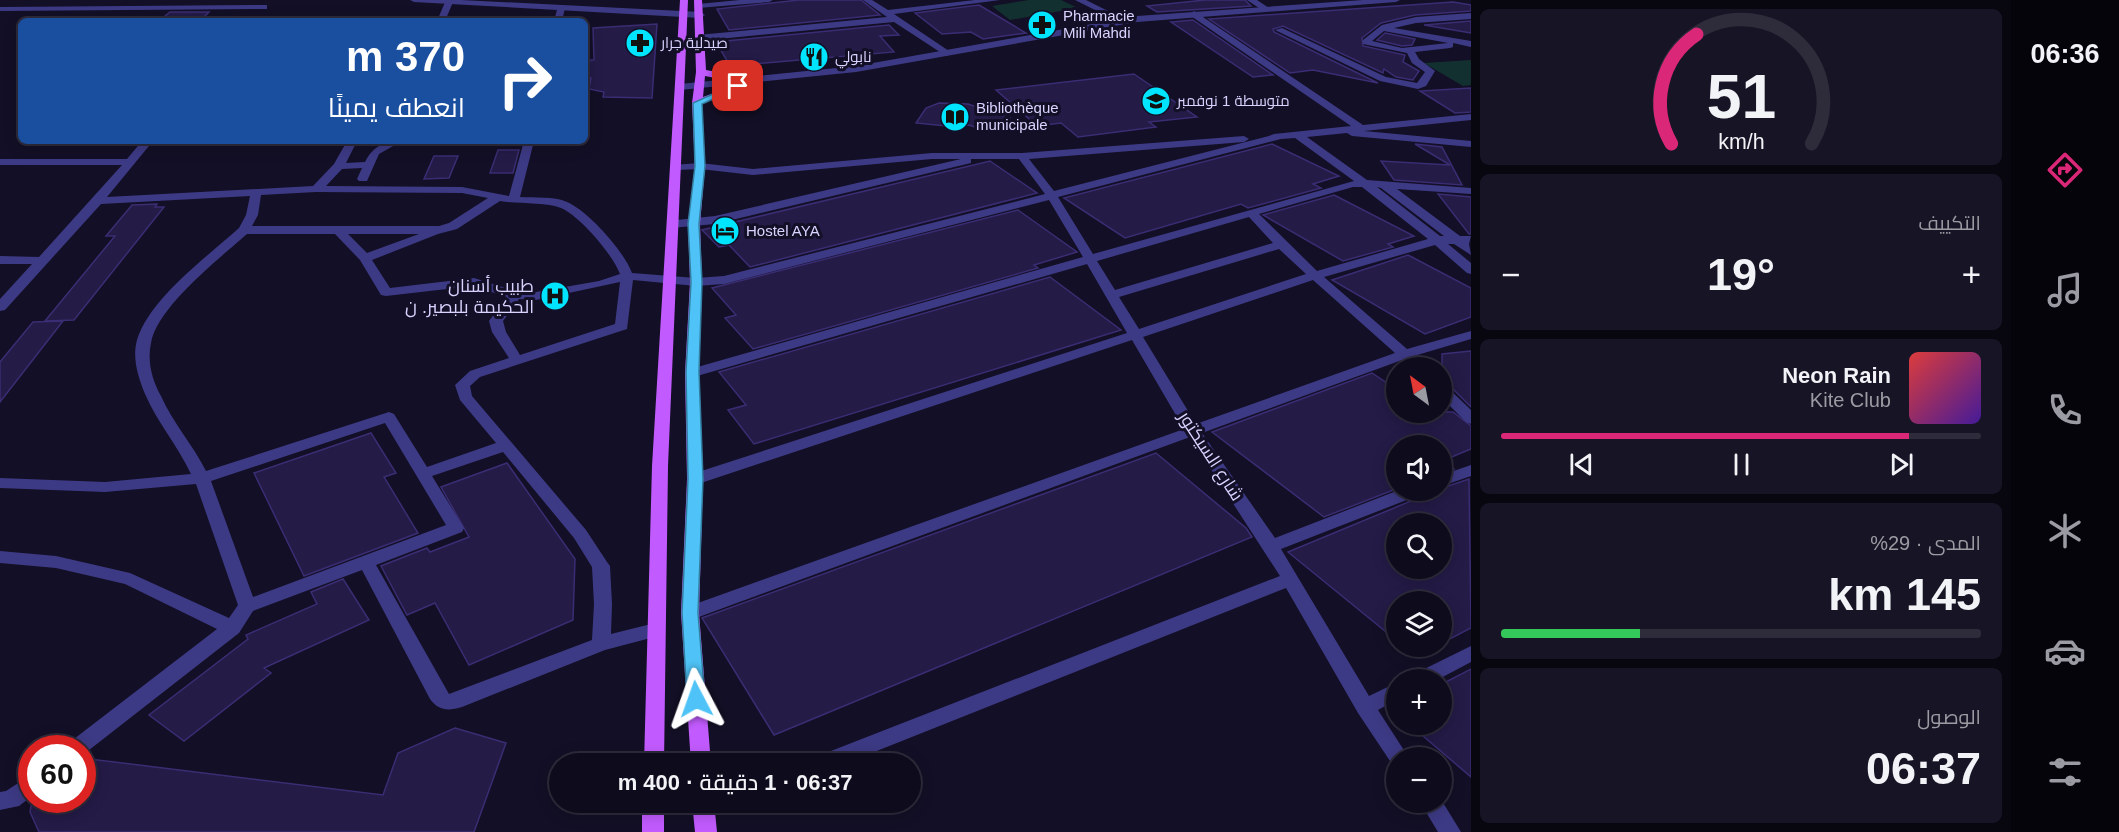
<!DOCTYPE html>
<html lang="ar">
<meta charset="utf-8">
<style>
:root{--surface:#0e0b1c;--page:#171425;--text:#f1f3f6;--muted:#9b9ba3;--line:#2e2b3b;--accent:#db2777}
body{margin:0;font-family:Arial,Cairo,sans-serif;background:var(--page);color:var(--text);direction:rtl;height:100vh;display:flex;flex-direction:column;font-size:22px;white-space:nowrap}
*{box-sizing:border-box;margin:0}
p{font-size:20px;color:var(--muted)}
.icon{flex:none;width:33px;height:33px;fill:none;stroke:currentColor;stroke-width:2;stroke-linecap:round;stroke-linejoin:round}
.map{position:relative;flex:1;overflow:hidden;direction:ltr}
.sheet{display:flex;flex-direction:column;gap:9px;padding:9px;background:#08060f;width:540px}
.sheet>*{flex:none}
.banner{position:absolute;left:18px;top:18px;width:570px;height:126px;border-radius:9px;box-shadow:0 3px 15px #0003,0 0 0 2px var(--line);direction:rtl;background:#1a4fa0;color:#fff;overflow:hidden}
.needle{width:39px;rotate:328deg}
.buttons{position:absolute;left:1386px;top:357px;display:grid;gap:12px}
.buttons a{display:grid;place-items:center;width:66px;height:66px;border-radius:50%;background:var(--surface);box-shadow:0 3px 15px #0003,0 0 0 2px var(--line);font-size:30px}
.speed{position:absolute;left:18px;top:735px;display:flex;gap:12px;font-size:30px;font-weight:700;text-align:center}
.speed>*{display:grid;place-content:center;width:78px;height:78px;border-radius:50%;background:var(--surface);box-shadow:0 3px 15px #0003,0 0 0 2px var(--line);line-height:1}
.speed .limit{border:9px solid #d22;background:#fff;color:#111}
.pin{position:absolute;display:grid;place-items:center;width:51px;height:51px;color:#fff;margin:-26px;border-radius:12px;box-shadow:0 3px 9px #0006}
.me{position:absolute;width:66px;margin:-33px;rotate:356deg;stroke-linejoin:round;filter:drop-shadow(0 0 4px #0008)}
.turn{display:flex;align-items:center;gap:21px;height:126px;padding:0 24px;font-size:27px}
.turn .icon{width:78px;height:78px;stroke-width:2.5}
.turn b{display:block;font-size:42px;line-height:51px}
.big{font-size:45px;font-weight:600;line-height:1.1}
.sheet .widget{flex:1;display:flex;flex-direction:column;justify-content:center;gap:9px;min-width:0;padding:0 21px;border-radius:9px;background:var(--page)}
.sheet .dial{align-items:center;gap:0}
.dial svg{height:156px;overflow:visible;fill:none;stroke:var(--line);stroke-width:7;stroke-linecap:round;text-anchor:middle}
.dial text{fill:var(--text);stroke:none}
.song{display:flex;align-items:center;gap:18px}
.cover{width:72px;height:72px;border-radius:9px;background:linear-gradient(135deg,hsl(0 70% 55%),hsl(260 70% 35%))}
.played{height:6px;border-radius:3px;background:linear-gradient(90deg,var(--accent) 85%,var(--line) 85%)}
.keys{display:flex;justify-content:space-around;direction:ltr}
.heat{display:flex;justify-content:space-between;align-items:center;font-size:33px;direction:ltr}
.charge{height:9px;border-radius:4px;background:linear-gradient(90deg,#34c759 29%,var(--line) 0)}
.trip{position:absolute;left:549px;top:753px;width:372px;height:60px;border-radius:30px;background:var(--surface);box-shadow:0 3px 15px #0003,0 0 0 2px var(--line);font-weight:600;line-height:60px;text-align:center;direction:rtl}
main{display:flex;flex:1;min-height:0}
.dock{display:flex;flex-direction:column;width:108px;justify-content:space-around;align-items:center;background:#06040b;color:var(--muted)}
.dock .icon{width:42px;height:42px}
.dock .on{color:var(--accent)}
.dock b{font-size:27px;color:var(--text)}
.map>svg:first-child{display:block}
.green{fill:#12302f}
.building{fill:#241b47;stroke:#3b2d73;stroke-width:1.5;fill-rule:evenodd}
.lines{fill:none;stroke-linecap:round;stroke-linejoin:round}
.minor{fill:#3d3a85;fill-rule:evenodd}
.tertiary{fill:#3d3a85;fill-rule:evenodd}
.primary{fill:#c25bff;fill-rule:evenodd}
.route{fill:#4fc3f7;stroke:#337fa1;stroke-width:1.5}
.labels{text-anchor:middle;stroke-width:6;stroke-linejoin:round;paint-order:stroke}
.far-poi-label{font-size:15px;fill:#d9d4ff;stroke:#130f26;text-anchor:start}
.poi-label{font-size:18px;fill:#d9d4ff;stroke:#130f26;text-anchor:end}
.street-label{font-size:18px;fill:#d9d4ff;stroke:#130f26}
</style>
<main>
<nav class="dock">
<b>06:36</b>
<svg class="icon on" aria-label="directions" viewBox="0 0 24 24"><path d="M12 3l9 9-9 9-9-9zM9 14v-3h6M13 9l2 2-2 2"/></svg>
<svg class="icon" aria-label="music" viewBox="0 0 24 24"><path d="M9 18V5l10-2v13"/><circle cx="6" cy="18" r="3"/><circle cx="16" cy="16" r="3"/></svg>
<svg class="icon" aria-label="phone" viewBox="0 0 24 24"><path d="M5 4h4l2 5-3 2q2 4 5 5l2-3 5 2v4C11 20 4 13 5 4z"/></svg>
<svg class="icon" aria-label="climate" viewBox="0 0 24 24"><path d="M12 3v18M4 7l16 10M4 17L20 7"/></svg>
<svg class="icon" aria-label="car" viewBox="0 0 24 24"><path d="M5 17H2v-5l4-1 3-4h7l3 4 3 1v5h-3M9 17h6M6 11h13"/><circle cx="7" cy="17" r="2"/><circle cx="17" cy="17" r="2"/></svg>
<svg class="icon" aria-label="filters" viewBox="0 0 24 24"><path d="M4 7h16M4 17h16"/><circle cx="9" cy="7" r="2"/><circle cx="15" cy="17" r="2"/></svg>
</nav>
<section class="sheet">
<div class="widget dial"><svg viewBox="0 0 100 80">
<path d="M14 69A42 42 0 1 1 86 69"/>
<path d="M14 69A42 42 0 0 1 27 13" stroke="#db2777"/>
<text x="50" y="56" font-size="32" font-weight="700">51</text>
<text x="50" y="72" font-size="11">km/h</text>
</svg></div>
<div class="widget"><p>التكييف</p>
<div class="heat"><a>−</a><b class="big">19°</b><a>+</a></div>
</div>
<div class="widget">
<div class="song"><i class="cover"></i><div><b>Neon Rain</b><p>Kite Club</p></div></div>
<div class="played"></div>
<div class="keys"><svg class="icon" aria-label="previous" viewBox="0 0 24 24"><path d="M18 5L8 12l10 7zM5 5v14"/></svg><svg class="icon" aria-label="pause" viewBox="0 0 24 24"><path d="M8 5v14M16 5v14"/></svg><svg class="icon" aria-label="next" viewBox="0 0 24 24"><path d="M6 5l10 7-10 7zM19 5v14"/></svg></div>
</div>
<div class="widget"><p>المدى · 29%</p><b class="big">145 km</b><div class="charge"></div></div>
<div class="widget"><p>الوصول</p><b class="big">06:37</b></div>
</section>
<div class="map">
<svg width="1471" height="832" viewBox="0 0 1471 832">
<rect width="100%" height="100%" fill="#130f26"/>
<g class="green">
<polygon points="1029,0 1061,0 1078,8 1010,20 992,6"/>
<polygon points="1471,60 1471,85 1463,86 1424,63"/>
</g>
<g class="building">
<polygon points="799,0 861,0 880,15 729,30 717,9"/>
<polygon points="1205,0 1245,0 1251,6 1157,12 1147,6"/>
<polygon points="1453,2 1471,5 1471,11 1415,15 1381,23 1362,38 1363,46 1405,55 1403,62 1419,71 1413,80 1396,77 1384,69 1383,73 1283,26 1273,29 1274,32 1378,83 1313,70 1290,73 1209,19"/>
<polygon points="979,5 1026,33 983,39 971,32 942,34 915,13"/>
<polygon points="170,12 209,12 200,21 159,21"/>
<polygon points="1193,20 1273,75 1253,77 1171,22"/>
<polygon points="1471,21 1471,33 1424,25"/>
<polygon points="657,24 652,98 603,97 604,92 589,89 591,78 586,78 590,60 594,60 593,28"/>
<polygon points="889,25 899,35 880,36 894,52 730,66 716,42"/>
<polygon points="1385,33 1415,39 1412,45 1402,46 1377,40"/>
<polygon points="1134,74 1197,117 1149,122 1156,127 1078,137 1061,123 1037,126 996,90"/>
<polygon points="1471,88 1471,112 1455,113 1420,91"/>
<polygon points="939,103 968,104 1010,118 989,132 969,125 956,127 916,123 926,108"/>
<polygon points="1272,144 1339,176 1313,184 1321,188 1248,208 1241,204 1125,238 1064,198"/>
<polygon points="1415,144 1442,147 1462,185 1394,180 1381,161 1450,165"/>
<polygon points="498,150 519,150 513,173 490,173"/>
<polygon points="434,156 458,156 449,178 424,179"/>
<polygon points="990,161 1037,193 750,267 729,245 719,247 702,230"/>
<polygon points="1438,194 1471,197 1471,234 1469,234"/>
<polygon points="1334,195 1414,236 1388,244 1393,247 1343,261 1263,215"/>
<polygon points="157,204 155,207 164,207 74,320 45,321 115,236 106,236 132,205"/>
<polygon points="1018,210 1077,252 1034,265 1038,268 753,349 725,318 736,315 712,288"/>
<polygon points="1408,255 1471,288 1471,317 1425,334 1332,280"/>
<polygon points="1050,277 1121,330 754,444 728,410 746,405 719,372"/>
<polygon points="63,321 0,402 0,362 33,322"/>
<polygon points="1471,351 1471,407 1449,385 1442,383 1442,354"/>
<polygon points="1372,373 1396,389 1396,412 1453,412 1471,426 1471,449 1442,461 1454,469 1442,473 1442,446 1396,446 1396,489 1324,517 1212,432"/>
<polygon points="371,433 396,473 384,477 418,533 304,576 254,473"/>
<polygon points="1156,453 1246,528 1252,537 774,735 702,618"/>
<polygon points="507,463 575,559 573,620 469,665 435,603 407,615 381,566 427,548 430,552 469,537 441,487"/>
<path d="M 1469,479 L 1471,628 L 1442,643 L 1442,602 L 1396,602 L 1396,640 L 1288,552 L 1423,496 L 1428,490 L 1442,490 L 1442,488 ZM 1396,524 L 1442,524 L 1442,568 L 1396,568 Z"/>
<polygon points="343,579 369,620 264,668 271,673 184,741 149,715 248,639 246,635 317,604 311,592"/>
<polygon points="1471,669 1471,777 1409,724 1442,724 1442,684"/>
<polygon points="455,728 506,743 474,832 39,832 30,812 32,800 82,800 82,758 383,795 398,753"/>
</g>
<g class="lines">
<g class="minor">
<polygon points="446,0 453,2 445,21 437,21"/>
<polygon points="740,0 773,0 769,2 698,8 694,6 698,4"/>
<polygon points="863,0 872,0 888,10 975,0 1000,0 894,14 949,51 949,55 946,56 894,22 698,41 694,38 698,35 887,17"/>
<polygon points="1075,0 1086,0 1128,21 1121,23"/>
<polygon points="1247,0 1257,0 1272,10 1265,12"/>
<polygon points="267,5 267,9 264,9 0,11 0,7"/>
<polygon points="558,6 565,8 562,21 554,21"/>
<path d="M 1194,11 L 1363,125 L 1471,114 L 1471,120 L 1364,131 L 1471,141 L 1471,147 L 1352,136 L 1347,133 L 1307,137 L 1367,180 L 1471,188 L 1471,194 L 1397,189 L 1460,236 L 1471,236 L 1469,244 L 1471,255 L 1454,244 L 1448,244 L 1471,263 L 1471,274 L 1467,273 L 1435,245 L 1324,277 L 1407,349 L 1471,331 L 1471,339 L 1414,356 L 1426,368 L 1410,368 L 1402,360 L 1202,433 L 1275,538 L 1399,490 L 1424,490 L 1422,494 L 1281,549 L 1369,696 L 1396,683 L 1396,700 L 1378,710 L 1409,758 L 1396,758 L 1396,766 L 1392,764 L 1358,713 L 1286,588 L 844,764 L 810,764 L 813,758 L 1280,576 L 1190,437 L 696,618 L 690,620 L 684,618 L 681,613 L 684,608 L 1184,429 L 1132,340 L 701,483 L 695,484 L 687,479 L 689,475 L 1127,333 L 1087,264 L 697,376 L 692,377 L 685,373 L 687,370 L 1083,257 L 1049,200 L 724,284 L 696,286 L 633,280 L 627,329 L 480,377 L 470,386 L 472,396 L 586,530 L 607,562 L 610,566 L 612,604 L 611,634 L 655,623 L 662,625 L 664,630 L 662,635 L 605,650 L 462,707 C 448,711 439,711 430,699 L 362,570 L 253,611 L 239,633 L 84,754 L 82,748 L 67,748 L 70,742 L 217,629 L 125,584 L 56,568 L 0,563 L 0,551 L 56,556 L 130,573 L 229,618 L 238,605 L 196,484 L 105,492 L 0,488 L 0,478 L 105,482 L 191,474 C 178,446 157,422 145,394 C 138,377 132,358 137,340 C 150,298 207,257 239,228 L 246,215 L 250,196 L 101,204 L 5,310 L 0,311 L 0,299 L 32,264 L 0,264 L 0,256 L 39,257 L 122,165 L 0,165 L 0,159 L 127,159 L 142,141 L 153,141 L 107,197 L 313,186 L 334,164 L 347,141 L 357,141 L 346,163 L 365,162 C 373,146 385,141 402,141 L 379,154 L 367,181 L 359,181 L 357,179 L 362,168 L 342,169 L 326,186 L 462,187 L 509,196 L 524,141 L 534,141 L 520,197 C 534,198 554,196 567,202 C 588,211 624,251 632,273 L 696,278 L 724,276 L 1045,194 L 1019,159 L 971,159 L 971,163 L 715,224 L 671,228 L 667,227 L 667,221 L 715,216 L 961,159 L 932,159 L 753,175 L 700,169 L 677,170 L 672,167 L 673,165 L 700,163 L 753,169 L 932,153 L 1022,153 L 1244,136 L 1249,139 L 1244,142 L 1029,159 L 1054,191 L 1269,136 L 1274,134 L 1351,126 L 1191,16 L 1190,14 ZM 1295,138 L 1354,181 L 1093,254 L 1058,197 L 1281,139 ZM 1353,187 L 1362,187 L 1428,239 L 1317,271 L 1259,214 ZM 1377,187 L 1381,188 L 1444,236 L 1440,236 ZM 316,192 L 462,193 L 488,198 L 449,223 L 439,226 L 252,226 L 258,215 L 261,195 ZM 500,201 C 517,204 546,202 561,208 C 580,216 613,255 620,274 L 599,281 L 536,292 L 516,291 L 474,278 L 390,288 L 372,260 L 438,234 L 457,229 ZM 1249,217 L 1273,243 L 1115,290 L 1097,261 ZM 247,234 L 335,234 L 360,260 L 381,295 L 386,296 L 473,286 L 507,297 L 489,321 L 492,332 L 509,358 L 470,371 L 455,385 L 460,400 L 496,443 L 427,467 L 394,414 L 389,412 L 206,471 C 193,445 173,423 161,396 C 152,380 147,361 151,343 C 157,307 220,258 247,234 ZM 348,234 L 419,234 L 367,253 ZM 1279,249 L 1306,274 L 1139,329 L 1119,297 ZM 1313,280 L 1395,353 L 1196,424 L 1143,337 ZM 620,282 L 615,324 L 520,355 L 506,332 L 503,321 L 519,299 L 536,300 ZM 385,423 L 446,525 L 253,597 L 211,481 ZM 503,452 L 574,538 L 592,567 L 594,604 L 592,640 L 449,694 L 376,565 L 462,532 L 464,528 L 432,476 Z"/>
<path d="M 1471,13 L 1471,19 L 1416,23 L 1394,28 L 1471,41 L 1471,47 L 1453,43 L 1453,47 L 1450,48 L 1415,52 L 1419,59 L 1435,71 L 1426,86 L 1418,89 L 1380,81 L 1275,30 L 1282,28 L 1386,77 L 1417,83 L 1425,72 L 1412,63 L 1407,53 L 1363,44 L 1363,40 L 1382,25 L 1416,17 ZM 1384,31 L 1448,43 L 1402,48 L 1372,41 Z"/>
<polygon points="1442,386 1447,387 1471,410 1471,424 1466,422 1442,398"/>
<polygon points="1471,465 1471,476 1442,486 1442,475"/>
<polygon points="1471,646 1471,662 1437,680 1410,680 1412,675"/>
<polygon points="32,774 32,796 19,806 0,810 0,792 6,791"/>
<polygon points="1442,801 1461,832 1438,832 1420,802"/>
<polygon points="696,802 731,802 729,809 704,818 696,816 693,809"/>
</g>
<g class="tertiary">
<polygon points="410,0 461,0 701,12 705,15 701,18 414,2"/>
<polygon points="1363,0 1400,0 1396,2 1137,22 856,72 680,90 675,87 680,84 856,66 1137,16"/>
</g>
<g class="primary">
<polygon points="680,0 688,0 668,466 664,764 644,764 652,466"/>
<path d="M 694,0 L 702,0 L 706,70 L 748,78 L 756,82 L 702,104 L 705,166 L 700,224 L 702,282 L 699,373 L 703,479 L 699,613 L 711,764 L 691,764 L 681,613 L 687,479 L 685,373 L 690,282 L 688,224 L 695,166 L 692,103 L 696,72 ZM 705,76 L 741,83 L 703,97 Z"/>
<rect x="642" y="802" width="22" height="30"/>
<polygon points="692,802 714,802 717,832 695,832"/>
</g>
</g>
<polygon class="route" points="735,84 742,86 702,104 705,166 699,224 702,282 699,372 703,479 698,613 705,699 702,704 696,706 690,704 687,699 682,613 688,479 686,372 691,282 688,224 695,166 693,103"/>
<defs>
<g id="pharmacy-disc" transform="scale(1.5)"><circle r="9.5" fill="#00e5ff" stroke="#130f26"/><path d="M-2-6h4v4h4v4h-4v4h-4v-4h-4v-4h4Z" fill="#111"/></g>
<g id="restaurant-disc" transform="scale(1.5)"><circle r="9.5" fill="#00e5ff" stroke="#130f26"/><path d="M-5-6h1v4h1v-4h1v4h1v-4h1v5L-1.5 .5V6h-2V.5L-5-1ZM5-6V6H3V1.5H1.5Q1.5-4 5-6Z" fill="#111"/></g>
<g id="school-disc" transform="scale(1.5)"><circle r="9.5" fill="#00e5ff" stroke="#130f26"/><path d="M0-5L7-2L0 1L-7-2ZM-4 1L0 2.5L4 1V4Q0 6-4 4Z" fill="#111"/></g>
<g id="library-disc" transform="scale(1.5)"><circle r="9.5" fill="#00e5ff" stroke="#130f26"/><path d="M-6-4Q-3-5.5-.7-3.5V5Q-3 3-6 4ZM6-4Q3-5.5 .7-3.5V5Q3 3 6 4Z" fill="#111"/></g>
<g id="hotel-disc" transform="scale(1.5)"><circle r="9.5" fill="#00e5ff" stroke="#130f26"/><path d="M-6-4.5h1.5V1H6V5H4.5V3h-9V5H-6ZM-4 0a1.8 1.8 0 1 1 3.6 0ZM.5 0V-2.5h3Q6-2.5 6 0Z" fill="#111"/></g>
<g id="hospital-disc" transform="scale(1.5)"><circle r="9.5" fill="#00e5ff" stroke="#130f26"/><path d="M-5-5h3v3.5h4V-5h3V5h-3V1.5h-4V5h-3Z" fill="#111"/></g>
</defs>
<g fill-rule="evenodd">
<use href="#pharmacy-disc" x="1042" y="25"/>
<use href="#pharmacy-disc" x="640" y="43"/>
<use href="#restaurant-disc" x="814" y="57"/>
<use href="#school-disc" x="1156" y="101"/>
<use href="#library-disc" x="955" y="117"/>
<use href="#hotel-disc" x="725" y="231"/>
<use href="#hospital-disc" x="555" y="296"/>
</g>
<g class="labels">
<g class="far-poi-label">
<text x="1063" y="21">Pharmacie<tspan x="1063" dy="17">Mili Mahdi</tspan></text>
<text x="661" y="48">صيدلية جرار</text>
<text x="835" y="62">نابولي</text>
<text x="1177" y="106">متوسطة 1 نوفمبر</text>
<text x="976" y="113">Bibliothèque<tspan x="976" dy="17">municipale</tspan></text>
<text x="746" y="236">Hostel AYA</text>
</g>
<g class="poi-label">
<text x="534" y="292">طبيب أسنان<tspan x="534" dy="21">الحكيمة بلبصير. ن</tspan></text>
</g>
<g class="street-label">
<text transform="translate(1211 456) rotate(57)" y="6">شارع السيكتور</text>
</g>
</g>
</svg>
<div class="buttons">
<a><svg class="needle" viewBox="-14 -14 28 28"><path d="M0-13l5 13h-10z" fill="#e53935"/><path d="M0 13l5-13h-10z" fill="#9b9ba3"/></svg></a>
<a><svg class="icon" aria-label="sound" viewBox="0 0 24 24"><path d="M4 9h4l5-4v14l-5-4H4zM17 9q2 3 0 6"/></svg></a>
<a><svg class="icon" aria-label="search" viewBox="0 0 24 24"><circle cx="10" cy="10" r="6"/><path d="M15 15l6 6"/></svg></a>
<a><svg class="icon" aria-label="layers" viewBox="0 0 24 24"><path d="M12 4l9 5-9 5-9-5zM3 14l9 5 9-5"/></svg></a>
<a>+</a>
<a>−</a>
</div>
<div class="speed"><div class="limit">60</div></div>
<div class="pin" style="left:738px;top:86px;background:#d93025"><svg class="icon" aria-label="arrive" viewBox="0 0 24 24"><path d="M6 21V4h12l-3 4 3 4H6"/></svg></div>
<svg class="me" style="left:696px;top:699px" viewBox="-20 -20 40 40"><path d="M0-17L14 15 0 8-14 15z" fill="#4fc3f7" stroke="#fff" stroke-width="4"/></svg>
<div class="trip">06:37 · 1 دقيقة · 400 m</div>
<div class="banner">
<div class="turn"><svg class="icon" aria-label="right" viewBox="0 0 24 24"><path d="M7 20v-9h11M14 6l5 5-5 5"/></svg><div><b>370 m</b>انعطف يمينًا</div></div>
</div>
</div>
</main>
